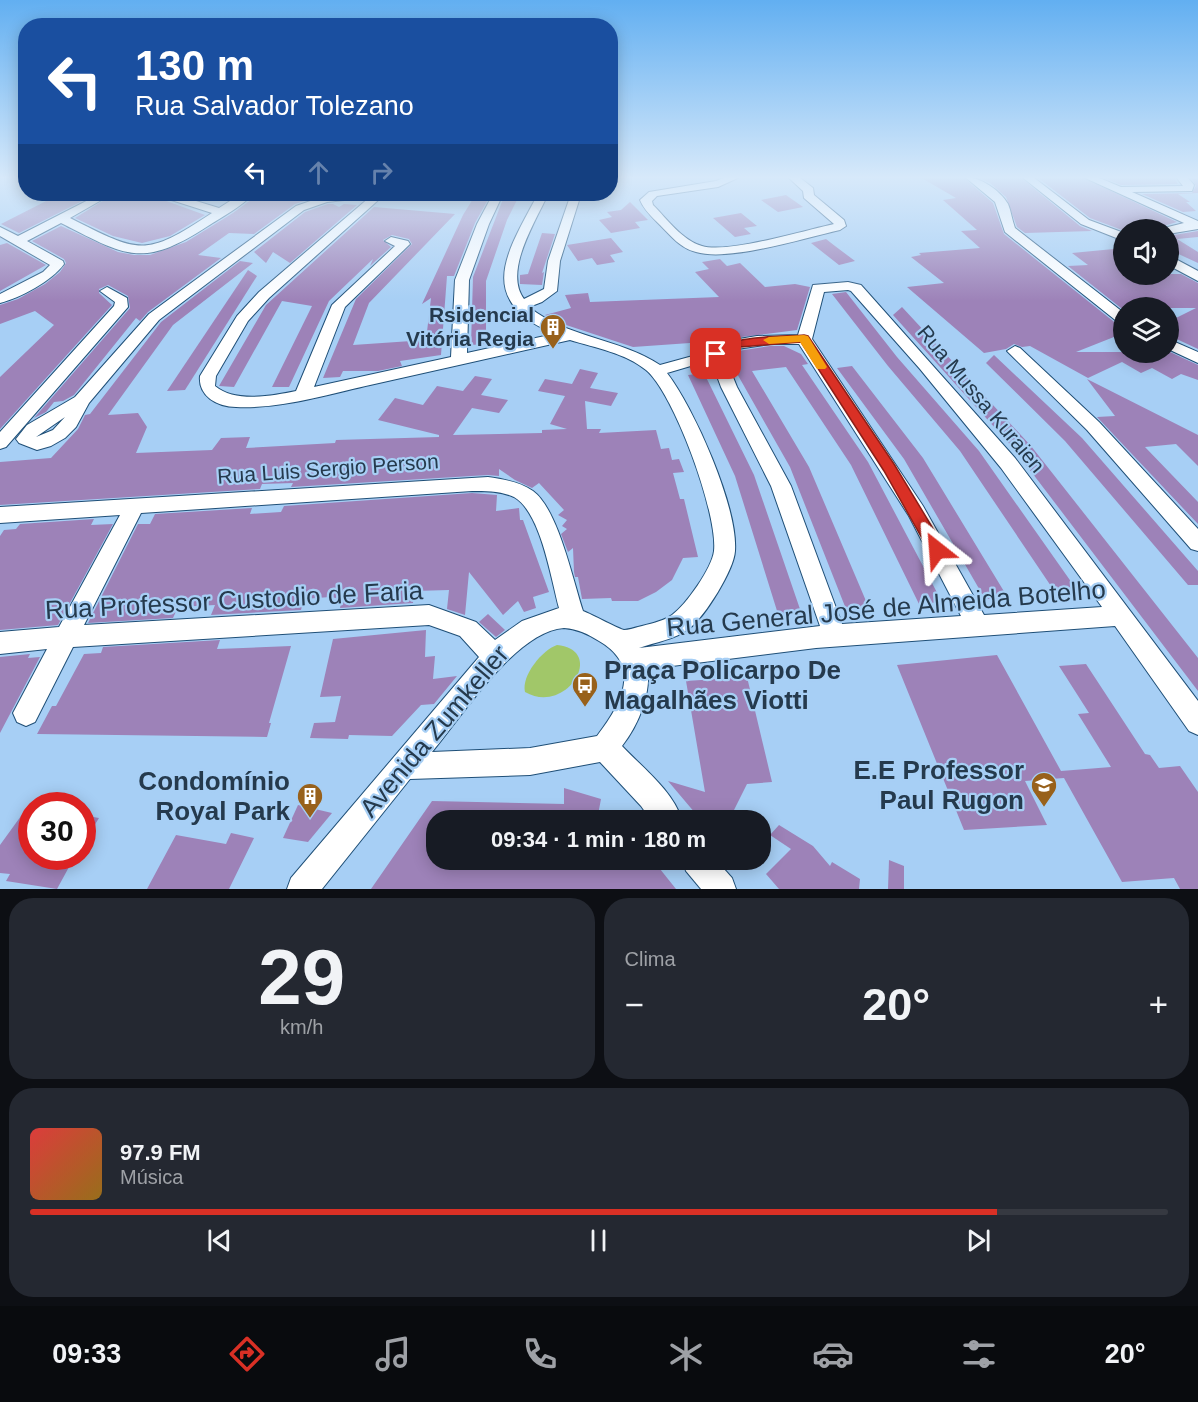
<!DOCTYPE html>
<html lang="pt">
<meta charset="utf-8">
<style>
:root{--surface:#171b24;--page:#242831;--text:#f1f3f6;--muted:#9ea1a6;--line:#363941;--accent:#d93025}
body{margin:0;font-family:Arial,sans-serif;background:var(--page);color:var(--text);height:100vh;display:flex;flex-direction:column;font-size:22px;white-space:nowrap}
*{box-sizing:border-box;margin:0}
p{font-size:20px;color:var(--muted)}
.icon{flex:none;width:33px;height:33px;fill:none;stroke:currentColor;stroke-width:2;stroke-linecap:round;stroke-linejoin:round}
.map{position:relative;height:889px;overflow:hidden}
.details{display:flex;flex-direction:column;gap:9px;padding:9px;background:#0d0f14;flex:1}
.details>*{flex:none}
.guide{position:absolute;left:18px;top:18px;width:600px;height:183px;border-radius:24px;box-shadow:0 3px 15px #0003;background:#1a4fa0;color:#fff;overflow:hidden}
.controls{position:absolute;left:1113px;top:219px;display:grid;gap:12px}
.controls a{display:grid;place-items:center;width:66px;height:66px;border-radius:50%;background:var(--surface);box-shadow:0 3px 15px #0003;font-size:30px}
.speed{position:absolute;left:18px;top:792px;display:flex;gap:12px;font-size:30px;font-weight:700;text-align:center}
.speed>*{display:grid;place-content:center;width:78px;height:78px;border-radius:50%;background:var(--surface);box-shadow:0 3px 15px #0003;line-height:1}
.speed .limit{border:9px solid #d22;background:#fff;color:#111}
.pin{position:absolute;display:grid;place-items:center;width:51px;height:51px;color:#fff;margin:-26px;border-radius:12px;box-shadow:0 3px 9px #0006}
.me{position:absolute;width:66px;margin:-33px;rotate:332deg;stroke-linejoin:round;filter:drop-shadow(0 0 4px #0008)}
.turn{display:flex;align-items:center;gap:21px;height:126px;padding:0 18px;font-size:27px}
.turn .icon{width:78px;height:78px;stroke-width:2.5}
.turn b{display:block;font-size:42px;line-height:51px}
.lanes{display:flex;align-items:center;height:57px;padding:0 18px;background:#0003;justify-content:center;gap:30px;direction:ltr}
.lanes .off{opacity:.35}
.big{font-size:45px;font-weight:700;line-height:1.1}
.details .card{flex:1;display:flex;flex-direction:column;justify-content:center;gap:9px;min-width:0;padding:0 21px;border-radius:24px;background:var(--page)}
.details .dial{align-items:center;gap:0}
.dial b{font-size:78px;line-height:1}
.song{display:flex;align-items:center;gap:18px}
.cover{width:72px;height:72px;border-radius:9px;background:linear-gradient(135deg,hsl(0 70% 55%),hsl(40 70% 35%))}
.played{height:6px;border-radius:3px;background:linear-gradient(90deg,var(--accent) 85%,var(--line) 85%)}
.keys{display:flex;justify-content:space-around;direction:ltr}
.heat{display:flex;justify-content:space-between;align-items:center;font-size:33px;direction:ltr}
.details .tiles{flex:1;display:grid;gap:9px;grid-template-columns:1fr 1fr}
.card:last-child{grid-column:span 2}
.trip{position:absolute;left:426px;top:810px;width:345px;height:60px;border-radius:24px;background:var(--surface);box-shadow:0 3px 15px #0003;font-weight:700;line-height:60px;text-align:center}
.tabs{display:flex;height:96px;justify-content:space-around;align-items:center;background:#090b0e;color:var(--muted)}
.tabs .icon{width:42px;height:42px}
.tabs .selected{color:var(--accent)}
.tabs b{font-size:27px;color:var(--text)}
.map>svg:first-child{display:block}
.green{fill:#a1c769}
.building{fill:#9d82b8}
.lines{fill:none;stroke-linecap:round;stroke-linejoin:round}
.minor-casing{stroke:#1f4f77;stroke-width:2}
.minor{fill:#fff;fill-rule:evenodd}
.route{fill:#d93025;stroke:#8d1f18;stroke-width:1.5}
.slow{fill:#f59e0b}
.labels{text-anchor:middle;stroke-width:4.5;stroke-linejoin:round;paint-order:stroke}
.poi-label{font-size:21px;font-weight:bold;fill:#253a4d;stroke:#a7cff5;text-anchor:end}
.street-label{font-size:21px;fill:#253a4d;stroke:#a7cff5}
.near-street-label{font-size:26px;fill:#253a4d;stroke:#a7cff5}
.near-poi-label{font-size:26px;font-weight:bold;fill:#253a4d;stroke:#a7cff5;text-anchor:end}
</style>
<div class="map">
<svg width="1198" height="889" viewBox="0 0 1198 889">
<rect width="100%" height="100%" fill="#a7cff5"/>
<path class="green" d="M 557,645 C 607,650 566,716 525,692 C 521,676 542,650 557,645 Z"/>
<g class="building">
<polygon points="920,177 963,177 993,203 1004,234 1118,325 1124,326 1124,333 1076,352 1170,352 1198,365 1198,380 1181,374 1172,379 1152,368 1141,373 1122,362 1088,378 1030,346 1022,347 1014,344 1006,349 984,353 907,287 944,283 911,257 921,255 919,253 980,248 961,231 977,230 943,200 956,198"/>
<polygon points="977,177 1020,177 1080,226 1092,231 1025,233 1017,227 1006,197 990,183"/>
<polygon points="1037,177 1081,177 1177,222 1163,226 1163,230 1122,230 1090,218"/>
<polygon points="1103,177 1174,177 1178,184 1121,185"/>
<polygon points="1192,179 1198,179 1198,193 1178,194 1190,202 1186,202 1196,211 1183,212 1142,194 1192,193 1196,186"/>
<polygon points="60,194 96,194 19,233 1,224"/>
<polygon points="114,194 156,194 158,198 205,215 170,236 142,243 113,236 75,218"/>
<polygon points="259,194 316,194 319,196 295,204 254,234 229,233 198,255 221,258 148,312 140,321 136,318 74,395 63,401 54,402 46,412 34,418 130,308 128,296 108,285 99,289 99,293 112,305 0,429 0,377 54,325 35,311 0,324 0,305 18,299 45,284 60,272 66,263 64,259 32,241 61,226 118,252 134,255 150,255 186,242 233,213"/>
<polygon points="476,194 491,194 475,223 454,276 447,276 441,355 400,361 402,366 378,371 343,371 340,377 323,378 356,299 412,244 409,239 392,235 383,240 391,247 370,266 373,259 329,301 289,387 272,387 312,306 282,301 234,387 219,386 266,305 374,207 455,214 369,303 353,345 426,340 431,298 422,304 463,215"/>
<polygon points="505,194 520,194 507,220 486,281 486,344 471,345 473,277"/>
<polygon points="786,195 803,207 778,212 761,200"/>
<polygon points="630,202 648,220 635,222 640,228 611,233 599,220 612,217 607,212 621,210"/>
<polygon points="328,204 333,204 339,207 344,204 357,205 290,263 273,252 266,263 254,252 305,212"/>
<polygon points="741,213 757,226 744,228 751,234 735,237 713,218"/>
<polygon points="1198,231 1198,237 1177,239 1198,252 1198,263 1172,251 1168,252 1168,236"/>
<polygon points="542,233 555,234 542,273 544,272 542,285 520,284 520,275 528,274"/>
<polygon points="611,238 623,252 610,255 615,262 597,265 592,258 578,261 567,245"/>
<polygon points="826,239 835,246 855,261 839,265 811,243"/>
<polygon points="7,243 46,265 0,291 0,245"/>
<polygon points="1124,248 1124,274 1181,274 1198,283 1198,349 1168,335 1168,322 1196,308 1121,308 1068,266 1088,265 1072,253"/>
<polygon points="720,259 727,266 740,263 765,287 795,284 810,287 797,330 733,338 718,345 695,347 690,343 633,347 560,323 545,315 571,308 565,295 588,293 590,302 719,297 695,272 709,269 702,262"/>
<polygon points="240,261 253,263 173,325 108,415 138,413 147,427 136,453 212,450 221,438 250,437 246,448 335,443 336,440 439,437 439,435 378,420 395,398 423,405 437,386 463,391 475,376 492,379 481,395 508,400 499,413 472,408 453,435 542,433 542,430 567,429 550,424 565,396 538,391 545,379 572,384 580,369 598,373 590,388 618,393 611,406 585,401 587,429 601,429 599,433 656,430 661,449 669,448 672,460 679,459 684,472 673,473 680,499 684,499 698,557 683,558 672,580 656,592 638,601 612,601 611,598 582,599 578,577 575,577 574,572 573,548 568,552 561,534 567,529 562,526 567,520 558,515 564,510 539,483 532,488 515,480 499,469 499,476 488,475 291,487 293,483 262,484 260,489 0,505 0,462 51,458 78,429 85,415 90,414 161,322"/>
<polygon points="248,270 257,276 185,390 167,391"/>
<polygon points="846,292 897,357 979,451 1079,593 1057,595 960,451 888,366 832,294"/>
<polygon points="902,307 1031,446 1198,658 1198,691 1014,449 893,315"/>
<polygon points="770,346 784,346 801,354 808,364 802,365 868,462 942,602 919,604 851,465 786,367 752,371 809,467 869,608 846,609 790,467 727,356 738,351"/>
<polygon points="994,355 1082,438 1198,571 1198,585 1188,585 1065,441 986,363"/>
<polygon points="852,366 923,458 1008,598 985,599 904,459 837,368"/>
<polygon points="704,373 754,475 801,612 778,614 735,476 688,375"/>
<polygon points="1087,379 1198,435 1198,466 1176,444 1145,447 1198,502 1198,524 1097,417 1115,416"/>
<polygon points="472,493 497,495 496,511 519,508 520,520 523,520 549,592 533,597 536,608 524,612 518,601 503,615 469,572 465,615 447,609 449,590 414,591 413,603 340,608 342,599 330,597 304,599 301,610 211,615 215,605 178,607 173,618 88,623 138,524 150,524 155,514 252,508 250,514 281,512 284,506"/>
<polygon points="94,519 91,525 113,524 58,625 0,630 0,536 4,530 16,529 20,524"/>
<polygon points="488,614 505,630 496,637 479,622"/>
<polygon points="426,630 425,657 435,656 433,679 457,676 434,704 421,705 392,736 349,735 348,739 310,738 314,723 335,722 341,696 320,697 333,639"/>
<polygon points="220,640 217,649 291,646 269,723 271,723 267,737 37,734 52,706 56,706 84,654 101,653 103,647"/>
<polygon points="30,654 28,658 40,657 0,733 0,657"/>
<polygon points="997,655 1061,771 1111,767 1078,714 1089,713 1059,666 1086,664 1145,754 1150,755 1159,768 1180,766 1198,792 1198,889 1180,889 1174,878 1122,882 1064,778 1025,781 1047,825 964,830 897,665"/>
<polygon points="747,677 772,782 747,784 734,810 749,820 701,820 668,781 705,792 686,681"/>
<polygon points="564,788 601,799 597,820 436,820 436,860 656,860 655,864 661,866 660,869 676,889 371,889 432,801 564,804"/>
<polygon points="298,805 332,813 308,842 283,838"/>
<polygon points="82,815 99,818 82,845"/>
<polygon points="21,816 32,817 32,856 75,856 57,889 6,881 10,874 0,873 0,845"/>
<polygon points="779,825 813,846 830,866 832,862 860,879 859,889 779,889 766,874 791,849 770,835"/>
<polygon points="231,833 254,838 229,889 147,889 176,835 226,844"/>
<polygon points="889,860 904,866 904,889 888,889"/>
</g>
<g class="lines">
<g class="minor-casing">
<g id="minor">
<path d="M 726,177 L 740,177 L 718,187 L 657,196 L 652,201 L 653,205 C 668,220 682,240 702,246 C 727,254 806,230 834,224 L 804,198 L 803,191 L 788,177 L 799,177 L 813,188 L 814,195 L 844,220 L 846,226 L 840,230 C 804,238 729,262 696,252 C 680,248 671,236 660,225 C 652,217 644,210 640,200 L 649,192 L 716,181 Z"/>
<path d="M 965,177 C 980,177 1000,190 1008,204 C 1011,211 1012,220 1015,228 L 1124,313 L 1124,324 L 1119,323 L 1005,232 L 995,202 Z"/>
<polygon points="1022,177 1033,177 1089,220 1124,233 1124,241 1081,224"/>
<polygon points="1083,177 1097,177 1121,187 1183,186 1176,177 1187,177 1194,185 1192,191 1132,192 1198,221 1198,229 1168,234 1168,230 1164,228 1184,223"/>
<path d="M 100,194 L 112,194 L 70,218 C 140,253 144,258 212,213 L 159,196 L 158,194 L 173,194 L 219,208 L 241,194 L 253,194 C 241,207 222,217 208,226 C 142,269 126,256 61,223 L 27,241 L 63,261 L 64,264 C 52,281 20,298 0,303 L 0,294 L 43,272 L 50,265 L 0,236 L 0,227 L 18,236 Z"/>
<path d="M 345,194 L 385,194 L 269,298 L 248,321 L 216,376 L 215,386 C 235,403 272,396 296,391 L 332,305 L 395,246 L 385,241 L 391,237 L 408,241 L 410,244 L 345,307 L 314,387 L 451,357 L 455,280 L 477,224 L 493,194 L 503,194 L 489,224 L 469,280 L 467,353 L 554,334 C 475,299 506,254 538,194 L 548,194 C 536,221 503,271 524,299 L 544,289 L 548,261 L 571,194 L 581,194 L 560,261 L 557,291 L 542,302 L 529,307 C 567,338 619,338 660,365 L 711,351 L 733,340 L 757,336 L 798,335 L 813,285 L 848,282 L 861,285 L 1015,458 L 1198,701 L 1198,735 L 1189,731 L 1115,626 L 816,648 L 648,669 C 650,696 639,724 622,746 C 643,768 673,791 682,820 L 651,820 L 641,806 L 600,762 L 530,775 L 410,779 L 322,889 L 287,889 L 291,878 L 479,657 L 460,636 L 429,625 L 73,647 L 35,722 L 26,726 L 17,722 L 13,713 L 47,649 L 0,654 L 0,632 L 59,627 L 120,515 L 0,523 L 0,507 L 488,477 C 503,479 520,482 533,491 C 558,509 573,581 583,611 C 591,614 621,630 624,630 C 628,630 634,628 638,627 C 649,624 662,622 672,615 C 686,605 712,568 714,551 C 718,514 674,393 646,370 C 625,353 596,348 570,340 C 503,355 437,370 370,385 C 326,395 281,409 236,407 C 217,407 198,396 200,376 L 237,316 L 259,292 L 370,197 L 327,202 L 304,210 L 159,320 L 89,403 L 76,427 L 65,438 L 51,446 L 37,450 L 19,443 L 16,439 L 27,425 L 75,397 L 149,314 L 296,206 L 325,196 ZM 848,290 L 851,291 L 920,369 L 1001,468 L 1102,607 L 984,615 L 923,506 L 812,339 L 824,292 ZM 770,344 L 799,344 L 909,516 L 961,616 L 842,624 L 791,486 L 737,387 L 724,355 L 737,349 ZM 711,360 L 721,387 L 771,486 L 820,626 L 639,648 C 655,642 675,640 690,628 C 705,616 734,570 735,551 C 738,507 694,408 667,373 ZM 65,417 L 53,430 L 36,437 ZM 472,491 C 486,491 501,491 514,497 C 541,512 551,579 559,608 L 522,621 L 495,640 L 476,622 L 429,605 L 84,625 L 141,513 ZM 564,628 C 578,629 588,634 599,641 C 643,666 621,705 597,736 L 530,748 L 432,752 C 462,716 516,631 564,628 Z"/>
<polygon points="1168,255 1198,271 1198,281 1168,265"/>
<polygon points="107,287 127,298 128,307 6,447 0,449 0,432 114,306 115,302 100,291"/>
<polygon points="1168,339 1198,352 1198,363 1168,349"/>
<polygon points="1015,346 1020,348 1099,422 1198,529 1198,551 1191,549 1087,430 1010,354 1007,351"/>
<polygon points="682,860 716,860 732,878 736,889 701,889 686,871"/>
</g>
</g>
<use href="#minor" class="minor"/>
</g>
<linearGradient id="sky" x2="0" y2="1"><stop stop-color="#62aff1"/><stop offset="0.59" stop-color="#d7e9fa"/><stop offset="1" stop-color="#d7e9fa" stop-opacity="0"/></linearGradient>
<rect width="1198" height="301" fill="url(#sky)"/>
<path class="route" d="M 804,335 L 808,336 L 894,464 L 943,545 L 945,550 L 943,554 L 937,556 L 931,554 L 884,471 L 801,342 L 740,347 L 727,350 L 716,358 L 710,354 C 727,335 779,337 804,335 Z"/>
<polygon class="slow" points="804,335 808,336 827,367 825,369 817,369 800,342 769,344 763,340 769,337"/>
<defs>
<g id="building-pin" transform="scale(1.35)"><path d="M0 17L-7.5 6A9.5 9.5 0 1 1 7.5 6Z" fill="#98611b" stroke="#a7cff5"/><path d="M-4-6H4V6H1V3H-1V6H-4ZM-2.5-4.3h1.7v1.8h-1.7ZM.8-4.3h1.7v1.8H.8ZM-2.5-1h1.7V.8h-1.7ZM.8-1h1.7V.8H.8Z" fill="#fff"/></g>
<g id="bus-pin" transform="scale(1.35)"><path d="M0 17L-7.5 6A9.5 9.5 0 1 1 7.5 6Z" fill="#98611b" stroke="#a7cff5"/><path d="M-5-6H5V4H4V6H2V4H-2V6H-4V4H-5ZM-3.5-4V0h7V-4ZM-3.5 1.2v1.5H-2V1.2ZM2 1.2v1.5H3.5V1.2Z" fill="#fff"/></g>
<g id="school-pin" transform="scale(1.35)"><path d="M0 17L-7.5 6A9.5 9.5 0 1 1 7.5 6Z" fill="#98611b" stroke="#a7cff5"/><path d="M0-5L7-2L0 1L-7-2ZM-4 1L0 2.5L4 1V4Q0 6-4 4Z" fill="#fff"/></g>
</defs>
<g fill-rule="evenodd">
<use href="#building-pin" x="553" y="327"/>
<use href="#bus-pin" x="585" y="685"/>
<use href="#school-pin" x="1044" y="785"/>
<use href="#building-pin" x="310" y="796"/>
</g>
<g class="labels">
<g class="poi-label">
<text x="534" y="322">Rsidencial<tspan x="534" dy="24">Vitória Regia</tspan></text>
</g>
<g class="street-label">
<text transform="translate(981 399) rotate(50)" y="7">Rua Mussa Kuraien</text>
<text transform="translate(328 469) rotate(-4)" y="7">Rua Luis Sergio Person</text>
</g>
<g class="near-street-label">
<text transform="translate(234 600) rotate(-3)" y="9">Rua Professor Custodio de Faria</text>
<text transform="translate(886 608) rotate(-5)" y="9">Rua General José de Almeida Botelho</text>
<text transform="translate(434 731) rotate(-50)" y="9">Avenida Zumkeller</text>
</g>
<g class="near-poi-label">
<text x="604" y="679" text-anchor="start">Praça Policarpo De<tspan x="604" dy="30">Magalhães Viotti</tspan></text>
<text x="1024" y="779">E.E Professor<tspan x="1024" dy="30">Paul Rugon</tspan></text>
<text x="290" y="790">Condomínio<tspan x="290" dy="30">Royal Park</tspan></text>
</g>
</g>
</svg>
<div class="controls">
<a><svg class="icon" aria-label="sound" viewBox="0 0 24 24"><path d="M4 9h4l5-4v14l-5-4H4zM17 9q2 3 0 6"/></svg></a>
<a><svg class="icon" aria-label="layers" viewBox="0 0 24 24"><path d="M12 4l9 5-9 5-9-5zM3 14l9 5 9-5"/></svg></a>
</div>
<div class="speed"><div class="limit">30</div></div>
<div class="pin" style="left:716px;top:354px;background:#d93025"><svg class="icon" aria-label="arrive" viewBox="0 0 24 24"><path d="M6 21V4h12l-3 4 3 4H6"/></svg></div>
<svg class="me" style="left:937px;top:550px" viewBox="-20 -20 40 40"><path d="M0-17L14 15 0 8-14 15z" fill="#d93025" stroke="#fff" stroke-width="4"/></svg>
<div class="trip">09:34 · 1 min · 180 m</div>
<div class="guide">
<div class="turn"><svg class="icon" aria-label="left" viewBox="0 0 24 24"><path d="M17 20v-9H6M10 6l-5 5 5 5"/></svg><div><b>130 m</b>Rua Salvador Tolezano</div></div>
<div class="lanes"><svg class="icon" aria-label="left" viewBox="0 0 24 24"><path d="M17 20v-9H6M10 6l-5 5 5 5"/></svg><svg class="icon off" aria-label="ahead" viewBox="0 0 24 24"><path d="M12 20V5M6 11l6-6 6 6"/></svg><svg class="icon off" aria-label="right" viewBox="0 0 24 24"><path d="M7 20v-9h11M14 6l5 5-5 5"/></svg></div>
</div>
</div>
<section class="details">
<div class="tiles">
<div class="card dial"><b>29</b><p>km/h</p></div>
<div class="card"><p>Clima</p>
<div class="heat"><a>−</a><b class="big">20°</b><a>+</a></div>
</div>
<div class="card">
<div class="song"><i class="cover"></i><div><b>97.9 FM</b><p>Música</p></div></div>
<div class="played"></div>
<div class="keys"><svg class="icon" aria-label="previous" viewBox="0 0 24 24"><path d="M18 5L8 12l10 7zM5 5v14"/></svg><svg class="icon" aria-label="pause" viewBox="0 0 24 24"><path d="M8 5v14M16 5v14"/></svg><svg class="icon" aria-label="next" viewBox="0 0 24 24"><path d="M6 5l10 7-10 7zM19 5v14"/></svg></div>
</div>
</div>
</section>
<nav class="tabs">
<b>09:33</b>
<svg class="icon selected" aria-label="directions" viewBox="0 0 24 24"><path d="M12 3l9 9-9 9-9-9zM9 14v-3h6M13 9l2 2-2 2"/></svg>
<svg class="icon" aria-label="music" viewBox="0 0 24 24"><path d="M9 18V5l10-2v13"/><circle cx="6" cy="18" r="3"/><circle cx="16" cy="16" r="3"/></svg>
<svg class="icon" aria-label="phone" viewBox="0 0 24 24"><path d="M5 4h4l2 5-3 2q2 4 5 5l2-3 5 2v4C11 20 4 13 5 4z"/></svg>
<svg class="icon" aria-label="climate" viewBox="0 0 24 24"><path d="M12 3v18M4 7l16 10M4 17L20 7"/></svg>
<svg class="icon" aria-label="car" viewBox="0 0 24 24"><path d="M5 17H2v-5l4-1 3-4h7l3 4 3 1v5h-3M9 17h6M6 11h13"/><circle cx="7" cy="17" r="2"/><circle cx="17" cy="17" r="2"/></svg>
<svg class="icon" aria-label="filters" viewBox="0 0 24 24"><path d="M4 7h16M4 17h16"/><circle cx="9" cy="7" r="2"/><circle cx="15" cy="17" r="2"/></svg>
<b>20°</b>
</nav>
